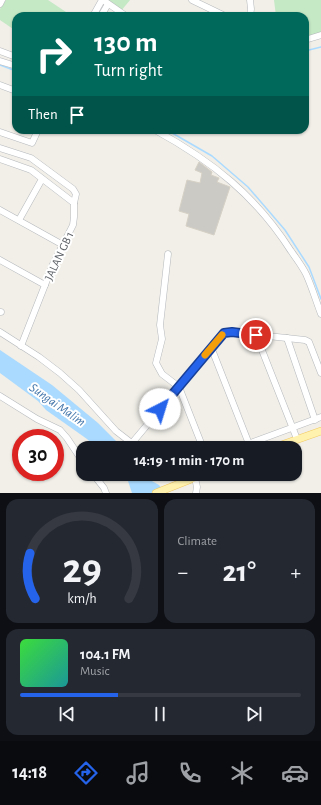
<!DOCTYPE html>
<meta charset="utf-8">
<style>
:root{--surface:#171b24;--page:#242831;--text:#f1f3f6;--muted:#9ea1a6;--line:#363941;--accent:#2563eb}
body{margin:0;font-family:"Alegreya Sans",sans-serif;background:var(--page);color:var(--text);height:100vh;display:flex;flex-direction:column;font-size:15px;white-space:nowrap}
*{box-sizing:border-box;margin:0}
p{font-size:13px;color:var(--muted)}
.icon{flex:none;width:22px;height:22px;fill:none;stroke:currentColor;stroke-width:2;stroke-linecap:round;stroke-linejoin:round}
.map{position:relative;height:493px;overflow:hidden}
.drawer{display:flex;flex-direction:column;gap:6px;padding:6px;background:#0d0f14;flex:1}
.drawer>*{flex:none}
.top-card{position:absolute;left:12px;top:12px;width:297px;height:122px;border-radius:12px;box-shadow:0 1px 3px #0004;background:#00695c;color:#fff;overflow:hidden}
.speed{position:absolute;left:12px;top:429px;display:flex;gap:8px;font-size:20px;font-weight:700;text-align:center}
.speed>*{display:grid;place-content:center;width:52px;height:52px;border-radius:50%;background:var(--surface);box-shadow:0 1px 3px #0004;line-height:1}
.speed .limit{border:6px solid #d22;background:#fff;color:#111}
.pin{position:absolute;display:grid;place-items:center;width:34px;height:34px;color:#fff;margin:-17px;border:2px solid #fff;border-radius:50%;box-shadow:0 1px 4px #0007}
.me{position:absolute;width:44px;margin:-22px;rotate:40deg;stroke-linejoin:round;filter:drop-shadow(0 0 3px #0008)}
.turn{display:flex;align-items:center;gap:14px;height:84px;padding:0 16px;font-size:18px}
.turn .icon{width:52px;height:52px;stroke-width:2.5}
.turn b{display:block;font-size:28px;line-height:34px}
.then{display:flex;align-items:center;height:38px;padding:0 16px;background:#0003;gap:8px;font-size:15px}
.big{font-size:30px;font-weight:700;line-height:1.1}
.drawer .card{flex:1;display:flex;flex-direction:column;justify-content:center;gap:6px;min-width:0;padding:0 14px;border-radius:12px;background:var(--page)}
.drawer .dial{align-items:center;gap:0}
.dial svg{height:104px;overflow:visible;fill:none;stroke:var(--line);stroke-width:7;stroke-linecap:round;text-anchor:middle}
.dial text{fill:var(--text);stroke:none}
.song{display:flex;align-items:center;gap:12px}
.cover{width:48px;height:48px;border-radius:6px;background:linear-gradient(135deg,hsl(120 70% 55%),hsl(180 70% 35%))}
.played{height:4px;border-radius:2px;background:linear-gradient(90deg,var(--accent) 35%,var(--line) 35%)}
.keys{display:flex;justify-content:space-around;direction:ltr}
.heat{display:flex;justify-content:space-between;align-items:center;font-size:22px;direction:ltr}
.drawer .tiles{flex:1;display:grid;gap:6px;grid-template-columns:1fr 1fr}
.card:last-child{grid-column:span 2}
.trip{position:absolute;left:76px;top:441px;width:226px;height:40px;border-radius:12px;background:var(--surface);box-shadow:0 1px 3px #0004;font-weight:700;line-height:40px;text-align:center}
.tab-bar{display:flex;height:64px;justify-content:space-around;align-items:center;background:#090b0e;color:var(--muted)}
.tab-bar .icon{width:28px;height:28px}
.tab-bar .selected{color:var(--accent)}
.tab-bar b{font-size:18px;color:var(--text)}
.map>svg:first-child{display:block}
.green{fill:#c5e8c5}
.water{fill:#aadaff}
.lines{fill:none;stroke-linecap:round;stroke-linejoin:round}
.stream{stroke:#aadaff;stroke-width:1.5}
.building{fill:#cccac5;stroke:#d6d1c6}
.minor-casing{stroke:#b5b8bc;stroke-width:7}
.major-casing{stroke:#f2c960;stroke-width:8}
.minor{stroke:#fff;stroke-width:6}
.major{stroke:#fff2af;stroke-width:7}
.route-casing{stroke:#184099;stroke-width:10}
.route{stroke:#2563eb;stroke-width:7}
.slow{stroke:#f59e0b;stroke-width:7}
.labels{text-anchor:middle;stroke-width:4;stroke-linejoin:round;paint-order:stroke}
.street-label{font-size:12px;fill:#5f6368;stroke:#fff}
.water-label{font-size:13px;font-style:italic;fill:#4174aa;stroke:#fff}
</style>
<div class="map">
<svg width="321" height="493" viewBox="0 0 321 493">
<rect width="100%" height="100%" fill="#f1efe8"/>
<g class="green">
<polygon points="6,0 48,0 72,16 16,16 16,31 0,20 0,9"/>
<polygon points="107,0 130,0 121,11"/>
<polygon points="274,0 321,0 321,33 305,37 305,16 276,16"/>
</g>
<g class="water">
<polygon points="0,350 52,385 98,423 123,448 97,448 87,439 46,410 38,401 0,373"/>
<polygon points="122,474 145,474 150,480 159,485 165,493 132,493 128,481"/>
</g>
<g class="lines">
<g class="stream">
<polyline points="305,51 321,47"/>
<polyline points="0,65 16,71"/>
<polyline points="167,130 212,156 248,187 285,230 309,267 321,299"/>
</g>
</g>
<polygon class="building" points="199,162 212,172 211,175 219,178 217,182 230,187 214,235 186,226 189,214 179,211 187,180 200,183 202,173 195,170"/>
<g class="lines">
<g class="minor-casing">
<g id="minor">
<polyline points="103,0 126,16"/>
<polyline points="192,0 225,16"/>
<polyline points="250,0 251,9 250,16"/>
<polyline points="0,4 2,0"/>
<polyline points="93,16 102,0"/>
<polyline points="101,16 108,4"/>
<polyline points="305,40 321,35"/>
<polyline points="0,51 16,57"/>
<polyline points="0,61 16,66"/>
<polyline points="0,85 16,91"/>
<path d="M 155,130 C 212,161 256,196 291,251 C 296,258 302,266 306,274 C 312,287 316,301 321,314"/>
<polyline points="0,132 32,143 38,130"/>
<polyline points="0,148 31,158 73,189 76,194 74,203 74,217 73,225 53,264 45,285"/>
<polyline points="0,159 31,170 74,203"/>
<polyline points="0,210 63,245"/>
<polyline points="19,220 42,179"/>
<polyline points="168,254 160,325 162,339 156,363 162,374 179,387 203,448"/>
<polyline points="0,260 45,285 21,346"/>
<polyline points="0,312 1,312"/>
<polyline points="0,332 39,357 60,373 79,390 116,431 138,448"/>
<polyline points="256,335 297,439"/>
<polyline points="287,338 315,420"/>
<polyline points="211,347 249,444"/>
<polyline points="0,396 37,419 60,430 67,438 83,462"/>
<polyline points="132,443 224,333 232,332 305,340 309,342 321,373"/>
<polyline points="237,448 321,417"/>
<polyline points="93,474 104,488 106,493"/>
<polyline points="195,478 197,487 196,493"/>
</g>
</g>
<g class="major-casing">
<g id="major">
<polyline points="273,448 321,431"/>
<polyline points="156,493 204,474"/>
</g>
</g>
<use href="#minor" class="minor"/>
<use href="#major" class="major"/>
</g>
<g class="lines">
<g class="route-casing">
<polyline id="route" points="160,409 224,333 232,332 256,335"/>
</g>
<use href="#route" class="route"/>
<polyline class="slow" points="205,355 222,335"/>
</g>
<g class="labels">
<g class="street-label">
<text transform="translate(59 256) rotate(-65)" y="4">JALAN GB 1</text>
</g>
<g class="water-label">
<text transform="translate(58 404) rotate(35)" y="5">Sungai Malim</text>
</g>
</g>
</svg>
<div class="speed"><div class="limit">30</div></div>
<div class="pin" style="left:256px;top:335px;background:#d93025"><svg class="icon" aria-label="arrive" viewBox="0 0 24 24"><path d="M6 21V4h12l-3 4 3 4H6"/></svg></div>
<svg class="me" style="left:160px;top:409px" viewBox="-20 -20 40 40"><circle r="19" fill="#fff"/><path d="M0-13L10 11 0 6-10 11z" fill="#2563eb"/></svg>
<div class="trip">14:19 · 1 min · 170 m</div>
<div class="top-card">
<div class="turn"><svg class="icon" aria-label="right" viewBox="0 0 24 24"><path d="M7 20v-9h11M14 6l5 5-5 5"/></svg><div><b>130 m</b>Turn right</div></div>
<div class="then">Then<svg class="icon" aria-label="arrive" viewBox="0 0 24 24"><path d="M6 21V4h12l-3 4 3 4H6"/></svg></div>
</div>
</div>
<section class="drawer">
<div class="tiles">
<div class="card dial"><svg viewBox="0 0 100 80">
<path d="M14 69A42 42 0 1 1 86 69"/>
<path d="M14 69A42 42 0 0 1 10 34" stroke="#2563eb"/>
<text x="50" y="56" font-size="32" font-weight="700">29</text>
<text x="50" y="72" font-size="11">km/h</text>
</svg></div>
<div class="card"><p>Climate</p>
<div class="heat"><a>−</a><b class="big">21°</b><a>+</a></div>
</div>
<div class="card">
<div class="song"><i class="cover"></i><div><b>104.1 FM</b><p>Music</p></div></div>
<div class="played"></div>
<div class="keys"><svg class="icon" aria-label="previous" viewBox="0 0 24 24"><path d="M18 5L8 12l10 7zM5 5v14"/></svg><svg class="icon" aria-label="pause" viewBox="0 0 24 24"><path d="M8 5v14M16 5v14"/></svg><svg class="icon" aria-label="next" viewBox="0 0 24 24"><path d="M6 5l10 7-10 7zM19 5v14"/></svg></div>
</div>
</div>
</section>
<nav class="tab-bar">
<b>14:18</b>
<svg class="icon selected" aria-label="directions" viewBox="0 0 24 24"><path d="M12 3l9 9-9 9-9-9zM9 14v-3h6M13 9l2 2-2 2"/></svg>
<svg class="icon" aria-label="music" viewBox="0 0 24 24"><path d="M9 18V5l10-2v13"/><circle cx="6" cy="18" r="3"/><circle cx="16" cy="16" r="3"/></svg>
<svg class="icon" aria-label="phone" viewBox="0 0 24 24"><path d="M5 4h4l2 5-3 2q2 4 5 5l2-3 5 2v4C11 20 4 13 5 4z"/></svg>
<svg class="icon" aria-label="climate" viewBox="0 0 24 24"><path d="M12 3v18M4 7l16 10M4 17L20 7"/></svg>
<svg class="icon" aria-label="car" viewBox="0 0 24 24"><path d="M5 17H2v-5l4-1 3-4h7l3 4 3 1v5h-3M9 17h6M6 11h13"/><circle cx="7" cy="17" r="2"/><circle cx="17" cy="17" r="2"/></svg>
</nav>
